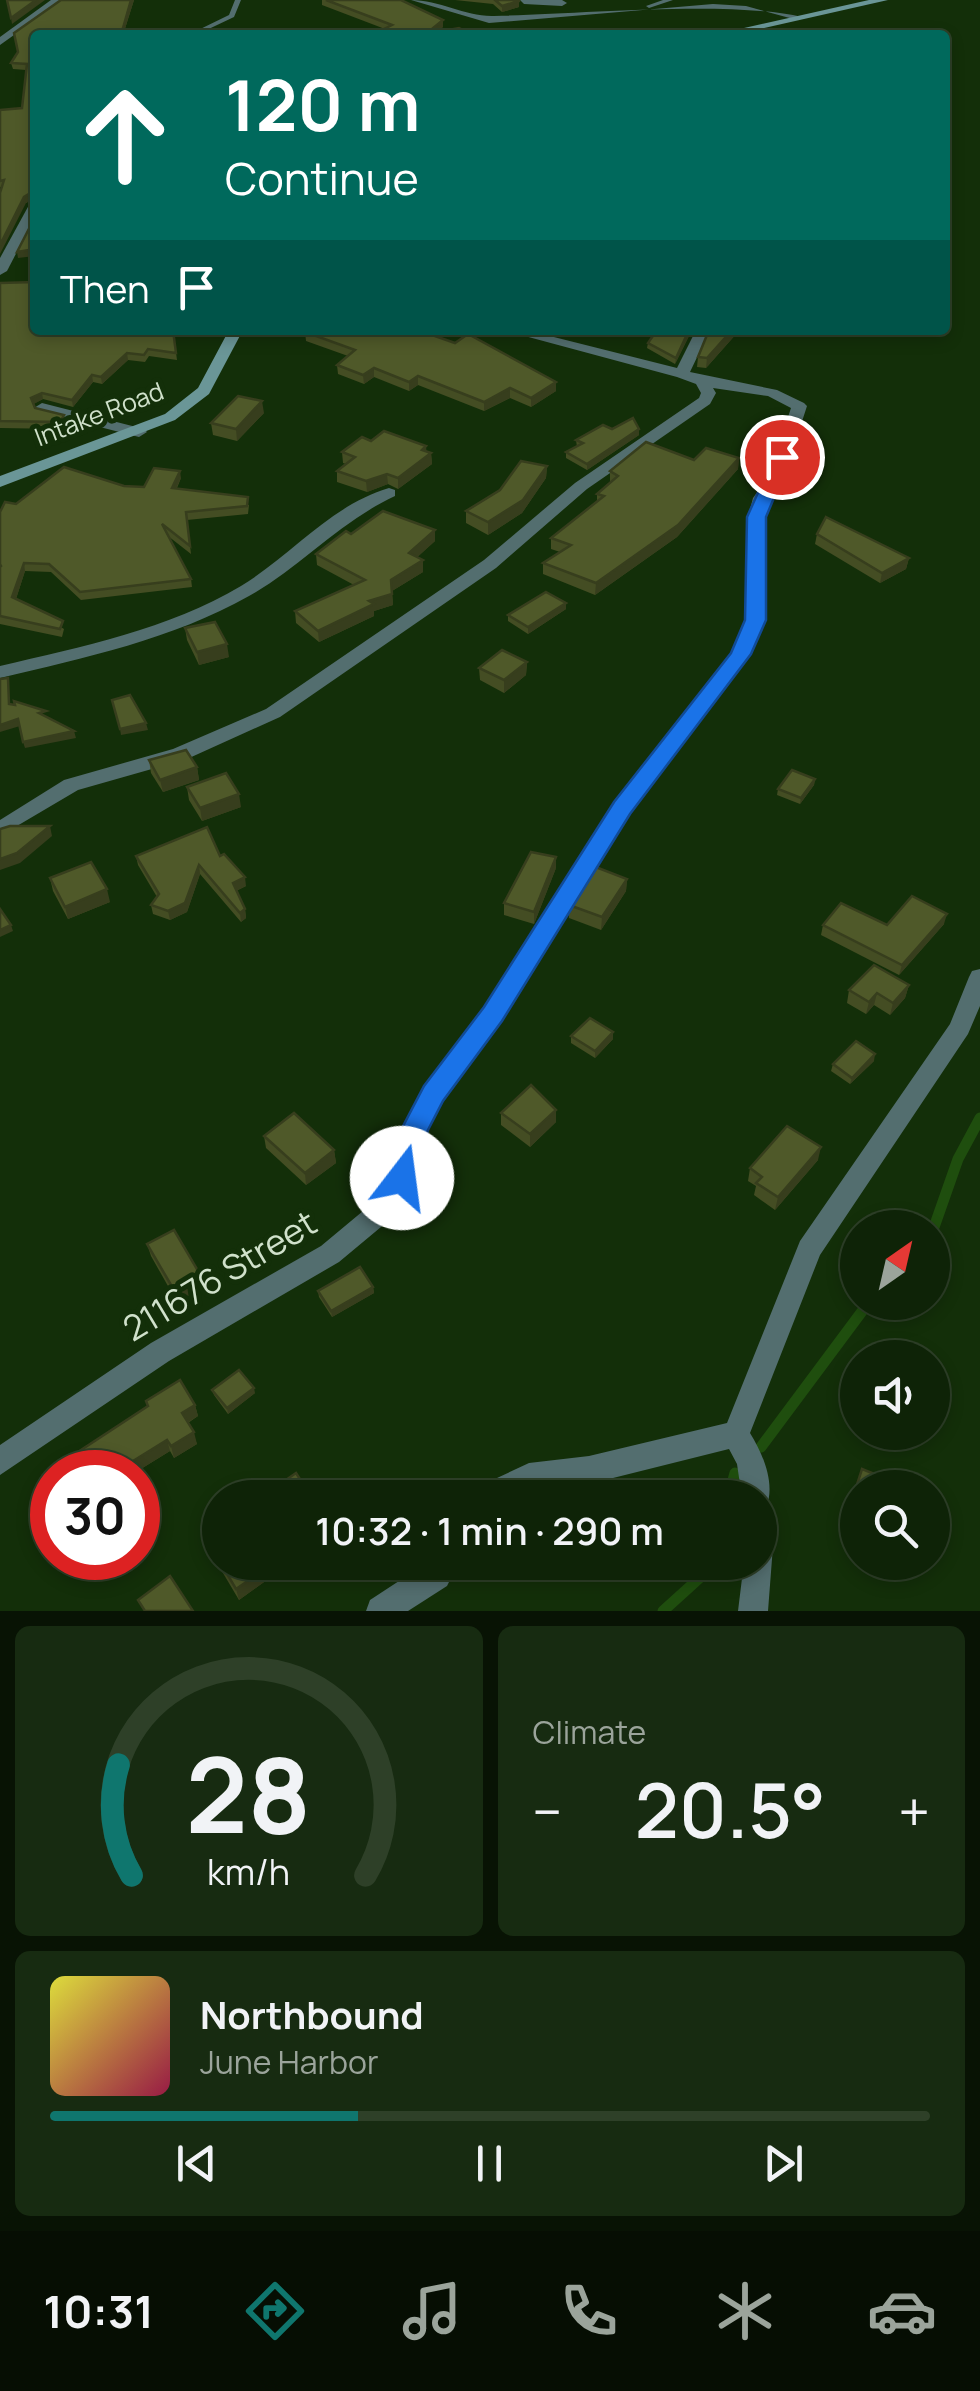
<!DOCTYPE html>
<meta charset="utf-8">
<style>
:root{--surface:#0e2307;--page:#172b11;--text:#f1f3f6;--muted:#9ba49b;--line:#2e4028;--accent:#0f766e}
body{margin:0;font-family:Manrope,sans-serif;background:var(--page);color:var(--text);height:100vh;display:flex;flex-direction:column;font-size:38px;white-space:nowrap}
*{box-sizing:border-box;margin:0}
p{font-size:32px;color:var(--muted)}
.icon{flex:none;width:55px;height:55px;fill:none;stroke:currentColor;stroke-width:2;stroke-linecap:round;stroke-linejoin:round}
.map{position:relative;height:1611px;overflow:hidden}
.sheet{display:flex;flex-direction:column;gap:15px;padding:15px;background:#081304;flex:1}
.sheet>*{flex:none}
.hud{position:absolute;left:30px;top:30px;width:920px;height:305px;border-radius:10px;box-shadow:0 5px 15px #0003,0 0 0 2px var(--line);background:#00695c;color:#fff;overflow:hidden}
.needle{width:65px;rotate:34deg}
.controls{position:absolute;left:840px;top:1210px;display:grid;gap:20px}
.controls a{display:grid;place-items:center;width:110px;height:110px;border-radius:50%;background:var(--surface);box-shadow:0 5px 15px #0003,0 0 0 2px var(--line);font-size:50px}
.speed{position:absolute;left:30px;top:1450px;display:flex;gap:20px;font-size:50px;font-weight:700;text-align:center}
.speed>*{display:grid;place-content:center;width:130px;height:130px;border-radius:50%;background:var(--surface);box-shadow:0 5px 15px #0003,0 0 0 2px var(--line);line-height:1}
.speed .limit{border:15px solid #d22;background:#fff;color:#111}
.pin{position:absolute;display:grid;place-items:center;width:85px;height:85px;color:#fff;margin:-42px;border:5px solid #fff;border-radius:50%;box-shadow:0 2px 10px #0007}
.me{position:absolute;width:110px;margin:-55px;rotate:15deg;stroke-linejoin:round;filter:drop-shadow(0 0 8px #0008)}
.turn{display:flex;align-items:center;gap:35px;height:210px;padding:0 30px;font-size:45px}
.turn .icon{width:130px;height:130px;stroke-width:2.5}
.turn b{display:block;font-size:70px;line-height:85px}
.then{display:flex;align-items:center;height:95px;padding:0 30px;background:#0003;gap:20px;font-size:38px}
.big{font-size:75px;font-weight:600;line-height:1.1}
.sheet .widget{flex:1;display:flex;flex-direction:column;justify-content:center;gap:15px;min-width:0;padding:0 35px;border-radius:15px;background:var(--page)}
.sheet .dial{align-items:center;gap:0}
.dial svg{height:260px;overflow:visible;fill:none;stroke:var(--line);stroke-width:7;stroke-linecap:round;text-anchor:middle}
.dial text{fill:var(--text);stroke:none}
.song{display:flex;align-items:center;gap:30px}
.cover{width:120px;height:120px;border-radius:15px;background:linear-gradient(135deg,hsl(60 70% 55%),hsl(340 70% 35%))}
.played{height:10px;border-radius:5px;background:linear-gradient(90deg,var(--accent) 35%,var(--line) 35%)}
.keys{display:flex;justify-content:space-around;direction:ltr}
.heat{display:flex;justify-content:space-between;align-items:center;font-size:55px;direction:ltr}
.sheet .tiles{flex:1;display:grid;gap:15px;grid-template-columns:1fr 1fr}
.widget:last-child{grid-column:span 2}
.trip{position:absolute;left:202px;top:1480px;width:575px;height:100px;border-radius:50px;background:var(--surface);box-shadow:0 5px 15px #0003,0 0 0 2px var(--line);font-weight:600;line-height:100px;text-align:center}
.menu{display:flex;height:160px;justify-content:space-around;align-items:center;background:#060e03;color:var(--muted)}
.menu .icon{width:70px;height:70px}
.menu .selected{color:var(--accent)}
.menu b{font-size:45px;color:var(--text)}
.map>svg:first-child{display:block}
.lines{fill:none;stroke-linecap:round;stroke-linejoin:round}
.stream{stroke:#1f4e0e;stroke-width:11}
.lane{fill:#536e6f;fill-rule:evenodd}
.street{fill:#536e6f;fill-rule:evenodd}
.secondary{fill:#6a9697;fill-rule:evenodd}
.wall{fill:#444d23}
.shaded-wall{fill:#373e1d}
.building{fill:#4f5929;stroke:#373e1d;stroke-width:2.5}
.route{fill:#1a73e8;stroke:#114b97;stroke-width:2.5}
.labels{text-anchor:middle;stroke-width:10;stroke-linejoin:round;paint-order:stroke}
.far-street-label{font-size:25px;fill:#d0e1cb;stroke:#132f09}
.near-street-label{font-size:35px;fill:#d0e1cb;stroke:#132f09}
</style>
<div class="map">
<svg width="980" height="1611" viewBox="0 0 980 1611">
<rect width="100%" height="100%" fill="#132f09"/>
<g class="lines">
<g class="stream">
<polyline points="932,1233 958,1159 980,1118"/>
<polyline points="761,1447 869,1302"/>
<polyline points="728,1498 735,1473"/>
<polyline points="663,1611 705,1573 708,1562"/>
</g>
<g class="lane">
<polygon points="235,0 241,0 234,17 196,35 188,35 229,15"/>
<polygon points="663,0 673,0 649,8 646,6"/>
</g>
<g class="street">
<polygon points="51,0 63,0 0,45 0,37"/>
<path d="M 411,0 C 440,0 466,17 494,16 C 579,14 729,0 802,17 L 797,20 L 746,6 L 713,4 L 489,23 Z"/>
<polygon points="520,0 562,0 567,3 562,6 524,4"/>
<polygon points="35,201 35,217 7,271 0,275 0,258 29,205"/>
<polygon points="502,330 526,330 677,368 696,330 710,330 690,372 777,390 804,403 807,406 784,477 769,498 764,517 765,619 750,655 629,813 501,1020 442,1100 426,1131 414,1178 381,1227 339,1262 169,1361 0,1475 0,1445 151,1343 321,1246 363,1211 391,1174 402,1130 426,1086 485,1008 615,803 733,654 747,619 748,517 753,498 768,477 791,408 768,396 713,388 716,393 710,404 587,489 496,568 280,717 187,759 78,790 0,836 0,820 64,780 173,749 266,709 484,560 575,483 699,398 701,393 696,384 677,377"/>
<polygon points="42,403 144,429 147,432 139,437 37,411 34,408"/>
<path d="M 389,488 L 395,490 L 395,496 C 339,522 301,567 249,596 C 173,639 84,658 0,678 L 0,666 C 81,647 169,629 241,586 C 292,555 331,505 389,488 Z"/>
<path d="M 980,969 L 980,1006 L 968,1034 L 820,1255 L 750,1433 C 763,1454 776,1484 766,1508 L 760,1510 L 760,1498 L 742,1498 L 737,1464 L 729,1449 L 589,1484 L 540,1489 L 517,1498 L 479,1498 L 483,1488 L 497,1478 L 529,1463 L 589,1456 L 727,1423 L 800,1241 L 950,1024 L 969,977 L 972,971 Z"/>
<polygon points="760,1519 770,1523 774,1533 768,1611 738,1611 744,1562 760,1562"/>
<polygon points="428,1562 459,1562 447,1586 408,1611 366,1611 370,1600"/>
</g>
<g class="secondary">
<polygon points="869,0 888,0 733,35 713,35"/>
<polygon points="229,330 243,330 209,394 175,420 0,487 0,476 165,414 198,388"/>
</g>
</g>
<g class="wall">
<polygon points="61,0 134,0 123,35 35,35 35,198 26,203 0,187 0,110 22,108 26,70 13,69 11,63"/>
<polygon points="322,0 401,0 443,27 436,32 473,35 382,35 382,30 385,29 322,5"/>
<polygon points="455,0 519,0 519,7 502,12 493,4"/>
<polygon points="0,283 35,330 173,330 177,360 149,356 145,362 128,360 102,384 93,382 73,407 43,399 33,404 35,408 64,415 65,422 61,429 0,428"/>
<polygon points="657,330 692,330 675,364 647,348 648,343"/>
<polygon points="305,332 556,382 556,391 531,407 510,398 484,411 418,385 409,391 374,377 364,384 338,374 337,365 348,356 306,341"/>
<polygon points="737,333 706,368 697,367 698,357"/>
<polygon points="264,413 237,441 213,435 211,423"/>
<polygon points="612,429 639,435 587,470 566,458 566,452 577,447 576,440"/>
<polygon points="371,441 426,446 426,451 431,453 432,464 398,489 388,484 367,492 337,482 337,471 346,464 343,463 342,452"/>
<polygon points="739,458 738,469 677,537 595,595 543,574 543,563 560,552 551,549 551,538 597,502 597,494 610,483 610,471 694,460"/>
<polygon points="547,466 546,478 522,513 488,535 466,523 466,511"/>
<polygon points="181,478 177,488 249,505 248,514 187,520 191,554 168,536 191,579 192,587 81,600 51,572 25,571 16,599 64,629 62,637 0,624 0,512 16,504 124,486 144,487"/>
<polygon points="351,534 435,541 417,557 423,560 423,572 392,591 393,605 374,611 374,616 319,642 296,623 295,611 354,585 317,565 316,554"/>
<polygon points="817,534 909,558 906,569 880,583 815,544"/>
<polygon points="566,603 566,609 528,634 508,621 508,615"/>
<polygon points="185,628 229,657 199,665 187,640"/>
<polygon points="527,662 526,675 504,693 480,680 479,668"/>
<polygon points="149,760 197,767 199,780 163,792 151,773"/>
<polygon points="815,779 814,785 800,804 777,795 778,789"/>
<polygon points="187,787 241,807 202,821 189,800"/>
<polygon points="136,856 220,856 246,886 236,891 245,909 246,918 241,922 200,874 187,912 170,920 153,914 151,905 157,897 138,865"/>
<polygon points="556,868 534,924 504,915 504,903"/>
<polygon points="50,878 110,902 68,919 53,891"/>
<polygon points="627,879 626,891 601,930 569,918 569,905"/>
<polygon points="944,924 899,975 821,935 823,925"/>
<polygon points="909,985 905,998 890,1015 874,1005 866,1014 847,1003 849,990"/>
<polygon points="613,1032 613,1039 595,1058 571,1043 571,1036"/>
<polygon points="874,1061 850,1084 831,1071 833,1064"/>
<polygon points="501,1113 556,1122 530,1147 501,1125"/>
<polygon points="264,1136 334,1150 336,1163 306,1185 266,1148"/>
<polygon points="818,1160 775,1210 754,1195 756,1186 748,1181 750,1168"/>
<polygon points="147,1244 201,1276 204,1287 177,1302 151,1256"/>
<polygon points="373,1287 374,1293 332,1317 319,1297 318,1291"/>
<polygon points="212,1390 255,1393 228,1414 214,1395"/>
<polygon points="146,1401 195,1405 198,1416 188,1423 197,1444 174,1458 170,1451 136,1472 52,1472 52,1495 43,1475 147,1406"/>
<polygon points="218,1558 220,1562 292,1562 239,1600 220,1568"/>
</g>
<g class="shaded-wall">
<polygon points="36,0 45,0 12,24 11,18"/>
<polygon points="131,0 134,0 123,35 118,35"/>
<polygon points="519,1 519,7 502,12 502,6"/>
<polygon points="443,20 443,27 433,34 433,28"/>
<polygon points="34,191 35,198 26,203 0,254 0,245 24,197"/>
<polygon points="35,249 35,256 18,258 17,252"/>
<polygon points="689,330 692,330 675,364 676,358"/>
<polygon points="732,330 737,330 737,333 706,368 707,358"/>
<polygon points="127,353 128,360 102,384 101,377"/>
<polygon points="374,368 374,377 364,384 363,375"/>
<polygon points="92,375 93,382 73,407 72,400"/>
<polygon points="418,376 418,385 409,391 409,382"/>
<polygon points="556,382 556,391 531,407 531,398"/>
<polygon points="510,388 510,398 484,411 484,402"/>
<polygon points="42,393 43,399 32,405 31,398"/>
<polygon points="262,401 264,413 237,441 236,429"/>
<polygon points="639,429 639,435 587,470 587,464"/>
<polygon points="426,446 427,456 431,453 432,464 398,489 398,478"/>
<polygon points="739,458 738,469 677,537 595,595 596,583"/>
<polygon points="547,466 546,478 522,513 488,535 488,522"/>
<polygon points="180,471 181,478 173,495 172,488"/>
<polygon points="387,474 388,484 367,492 366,481"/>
<polygon points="435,530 435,541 410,564 409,553"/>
<polygon points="909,558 906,569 880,583 882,573"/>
<polygon points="423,560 423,572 392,591 391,580"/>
<polygon points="24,563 25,571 14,605 12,597"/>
<polygon points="392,594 393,605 374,611 374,616 319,642 318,631 369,601"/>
<polygon points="566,603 566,609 528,634 528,627"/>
<polygon points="227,644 229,657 199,665 197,652"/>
<polygon points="527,662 526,675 504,693 504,680"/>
<polygon points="18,719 20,726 0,732 0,725"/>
<polygon points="146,723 148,730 121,735 120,729"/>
<polygon points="74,731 76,738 25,748 23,742"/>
<polygon points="197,767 199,780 163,792 160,780"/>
<polygon points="815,779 814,785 800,804 801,798"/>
<polygon points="239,794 241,807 202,821 200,808"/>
<polygon points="50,826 52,836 20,863 0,870 0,859"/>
<polygon points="556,857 556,868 534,924 534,912"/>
<polygon points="199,865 200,874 187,912 170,920 168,911"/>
<polygon points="245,877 246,886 234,892 233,883"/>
<polygon points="627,879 626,891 601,930 602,917"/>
<polygon points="107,889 110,902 68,919 65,907"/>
<polygon points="245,909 246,918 241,922 240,913"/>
<polygon points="947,914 944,924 899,975 902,965"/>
<polygon points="11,925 13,931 0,937 0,930"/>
<polygon points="909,985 905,998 890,1015 893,1003"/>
<polygon points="877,993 874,1005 866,1014 869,1002"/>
<polygon points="613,1032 613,1039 595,1058 595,1051"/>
<polygon points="875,1054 874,1061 850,1084 852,1078"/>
<polygon points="556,1110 556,1122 530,1147 530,1134"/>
<polygon points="821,1147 818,1160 775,1210 778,1197"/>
<polygon points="334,1150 336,1163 306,1185 305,1173"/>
<polygon points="201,1276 204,1287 177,1302 174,1290"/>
<polygon points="373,1287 374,1293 332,1317 331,1311"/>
<polygon points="254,1388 255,1393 228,1414 227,1408"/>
<polygon points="195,1405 198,1416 185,1424 182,1413"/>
<polygon points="194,1432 197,1444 174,1458 171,1446"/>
<polygon points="167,1440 170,1451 136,1472 118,1472 117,1471"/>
<polygon points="275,1562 292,1562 239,1600 236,1589"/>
</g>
<g class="building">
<polygon points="7,0 36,0 11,18"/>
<polygon points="61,0 131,0 123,28 118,35 35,35 35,196 34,191 24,197 0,245 0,193 4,180 0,181 0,110 22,108 27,64 11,63 18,52 14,33"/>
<polygon points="326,0 401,0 443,20 433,28 437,32 459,28 473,35 400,35 382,30 392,25"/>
<polygon points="495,0 519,0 519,1 502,6"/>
<polygon points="35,217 35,249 17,252"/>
<polygon points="35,282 35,330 173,330 176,353 148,349 144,355 127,353 101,377 92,375 72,400 42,393 31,398 35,408 64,415 60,422 0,421 0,283"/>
<polygon points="307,330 418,330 455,343 468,334 556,382 531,398 510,388 484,402 418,376 409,382 374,368 363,375 337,365 355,350 305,332"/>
<polygon points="657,330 689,330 676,358 648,343"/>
<polygon points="709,330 732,330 707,358 698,357"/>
<polygon points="238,396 262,401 236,429 211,423"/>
<polygon points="633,418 639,429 587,464 566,452 583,443 576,440 603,425 612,429"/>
<polygon points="384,431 426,446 422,450 431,453 398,478 387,474 366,481 337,471 355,457 342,452 362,437 371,441"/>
<polygon points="646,442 694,460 706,448 739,458 678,525 596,583 543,563 571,545 551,538 604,496 597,494 618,476 610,471"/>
<polygon points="521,461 547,466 523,500 488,522 466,511 500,490"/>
<polygon points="64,467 124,486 144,487 154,468 180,471 172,488 248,497 247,506 186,512 190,546 162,524 191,579 80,592 49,564 24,563 12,597 63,621 60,629 0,616 0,567 1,566 0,564 0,512 5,502 16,504"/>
<polygon points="383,511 435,530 409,553 423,560 391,580 392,594 369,601 374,604 318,631 295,611 365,580 316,554 346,531 351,534"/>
<polygon points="826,517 909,558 882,573 817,534"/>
<polygon points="546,592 566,603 528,627 508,615"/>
<polygon points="215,622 227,644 197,652 185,628"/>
<polygon points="502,650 527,662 504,680 479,668"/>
<polygon points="8,678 9,704 15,705 14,701 46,711 39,713 74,731 23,742 18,719 0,725 0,679"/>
<polygon points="130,695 146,723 120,729 112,700"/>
<polygon points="186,750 197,767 160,780 149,760"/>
<polygon points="792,770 815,779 801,798 778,789"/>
<polygon points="226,773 239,794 200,808 187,787"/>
<polygon points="10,826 50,826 17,853 0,859 0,829"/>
<polygon points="207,827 220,856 224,854 245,877 233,883 245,909 240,913 199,865 185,903 168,911 151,905 159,894 136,856"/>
<polygon points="531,852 556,857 534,912 504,903"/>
<polygon points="91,862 107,889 65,907 50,878"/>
<polygon points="593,866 627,879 602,917 569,905"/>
<polygon points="912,896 947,914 902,965 823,925 841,903 887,925"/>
<polygon points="0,909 11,925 0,930"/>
<polygon points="874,965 909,985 893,1003 877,993 869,1002 849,990"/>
<polygon points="590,1018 613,1032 595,1051 571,1036"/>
<polygon points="856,1041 875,1054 852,1078 833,1064"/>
<polygon points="531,1085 556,1110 530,1134 501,1113"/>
<polygon points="294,1113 334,1150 305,1173 264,1136"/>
<polygon points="787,1126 821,1147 778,1197 756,1183 762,1177 750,1168"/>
<polygon points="174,1230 201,1276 174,1290 147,1244"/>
<polygon points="360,1267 373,1287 331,1311 318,1291"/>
<polygon points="239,1370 254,1388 227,1408 212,1390"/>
<polygon points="180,1380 195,1405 182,1413 194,1432 171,1446 167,1440 117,1471 118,1472 52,1472 52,1491 43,1475 148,1406 146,1401"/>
<polygon points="862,1469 882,1477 879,1488 858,1488 858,1492 855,1491"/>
<polygon points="296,1473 312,1498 260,1498"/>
<polygon points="220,1562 275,1562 236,1589"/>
<polygon points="170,1576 193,1611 145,1611 138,1600"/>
</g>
<polygon class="route" points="782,452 791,457 766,517 766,620 751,654 630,814 502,1021 443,1101 428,1130 412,1187 392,1187 388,1178 401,1130 424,1086 484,1007 614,802 731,653 745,620 747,517 774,457"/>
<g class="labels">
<g class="far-street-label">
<text transform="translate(99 414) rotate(-21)" y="9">Intake Road</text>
</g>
<g class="near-street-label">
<text transform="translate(220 1276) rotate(-31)" y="12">211676 Street</text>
</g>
</g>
</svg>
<div class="controls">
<a><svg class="needle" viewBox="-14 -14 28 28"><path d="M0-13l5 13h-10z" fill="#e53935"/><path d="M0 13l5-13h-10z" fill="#9ba49b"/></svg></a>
<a><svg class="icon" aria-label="sound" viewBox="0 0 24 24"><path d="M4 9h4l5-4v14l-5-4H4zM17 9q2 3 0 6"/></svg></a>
<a><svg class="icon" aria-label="search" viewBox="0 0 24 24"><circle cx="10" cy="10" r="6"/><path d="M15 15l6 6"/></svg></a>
</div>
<div class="speed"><div class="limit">30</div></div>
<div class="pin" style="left:782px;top:457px;background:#d93025"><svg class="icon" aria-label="arrive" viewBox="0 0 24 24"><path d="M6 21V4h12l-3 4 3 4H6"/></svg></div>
<svg class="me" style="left:402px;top:1178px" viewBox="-20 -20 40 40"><circle r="19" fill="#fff"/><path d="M0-13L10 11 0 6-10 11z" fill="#1a73e8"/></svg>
<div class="trip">10:32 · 1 min · 290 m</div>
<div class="hud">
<div class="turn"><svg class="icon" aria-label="ahead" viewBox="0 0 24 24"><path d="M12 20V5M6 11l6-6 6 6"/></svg><div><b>120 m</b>Continue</div></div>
<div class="then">Then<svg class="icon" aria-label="arrive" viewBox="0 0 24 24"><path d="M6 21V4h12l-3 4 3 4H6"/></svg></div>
</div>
</div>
<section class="sheet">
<div class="tiles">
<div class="widget dial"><svg viewBox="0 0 100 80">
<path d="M14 69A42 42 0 1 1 86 69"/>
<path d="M14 69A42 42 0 0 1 10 35" stroke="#0f766e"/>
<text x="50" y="56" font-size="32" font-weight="700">28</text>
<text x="50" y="72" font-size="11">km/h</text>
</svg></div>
<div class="widget"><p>Climate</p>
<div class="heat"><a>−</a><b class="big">20.5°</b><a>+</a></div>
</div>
<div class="widget">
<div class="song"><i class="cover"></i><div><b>Northbound</b><p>June Harbor</p></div></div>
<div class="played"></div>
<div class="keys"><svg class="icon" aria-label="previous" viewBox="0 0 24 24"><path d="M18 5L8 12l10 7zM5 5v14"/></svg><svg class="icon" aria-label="pause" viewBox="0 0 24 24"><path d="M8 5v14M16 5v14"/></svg><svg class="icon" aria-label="next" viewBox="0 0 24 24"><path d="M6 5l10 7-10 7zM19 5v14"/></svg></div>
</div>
</div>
</section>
<nav class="menu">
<b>10:31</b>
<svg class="icon selected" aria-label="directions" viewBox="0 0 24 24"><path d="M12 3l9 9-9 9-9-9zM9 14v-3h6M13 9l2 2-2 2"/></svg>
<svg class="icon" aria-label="music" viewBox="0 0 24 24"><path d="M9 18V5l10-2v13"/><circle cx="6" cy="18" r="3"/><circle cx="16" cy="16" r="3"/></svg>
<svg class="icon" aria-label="phone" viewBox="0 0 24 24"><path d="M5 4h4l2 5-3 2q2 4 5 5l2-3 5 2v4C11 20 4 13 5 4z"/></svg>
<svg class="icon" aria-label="climate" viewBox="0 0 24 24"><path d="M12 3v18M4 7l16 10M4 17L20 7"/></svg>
<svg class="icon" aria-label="car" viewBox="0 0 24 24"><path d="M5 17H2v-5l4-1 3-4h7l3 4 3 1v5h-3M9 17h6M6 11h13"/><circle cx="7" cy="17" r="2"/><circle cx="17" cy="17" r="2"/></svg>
</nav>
